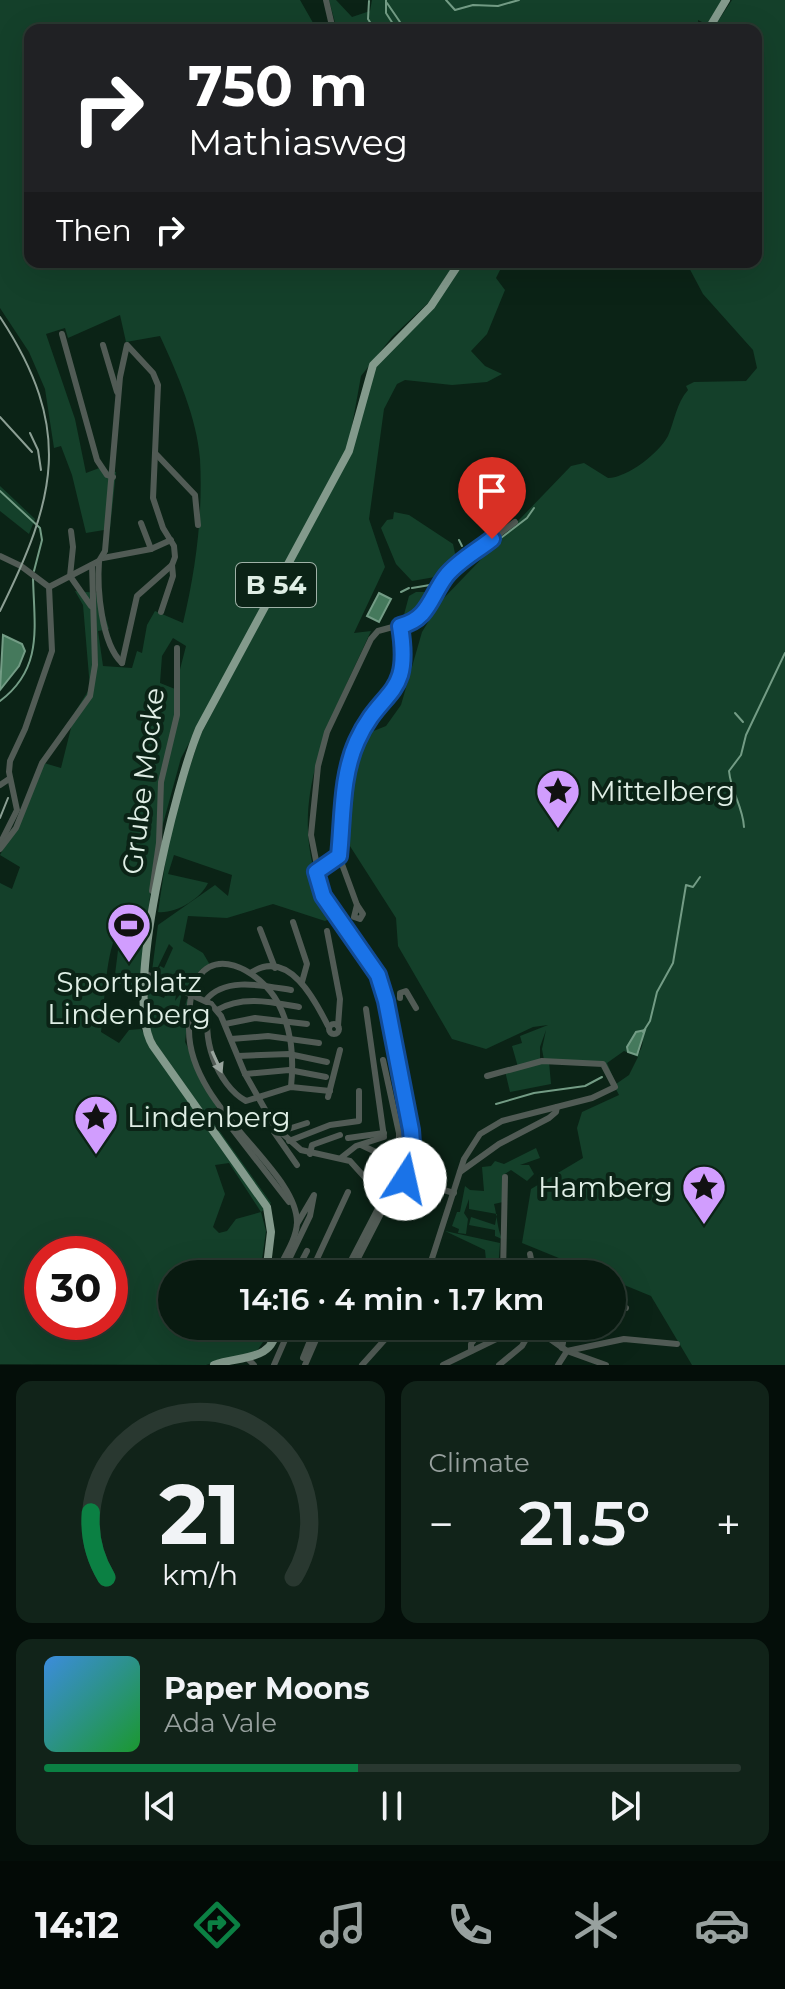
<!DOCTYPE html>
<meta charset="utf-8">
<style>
:root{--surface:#081a10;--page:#112319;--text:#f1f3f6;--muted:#98a19f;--line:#293830;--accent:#0b8043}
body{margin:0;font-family:Montserrat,sans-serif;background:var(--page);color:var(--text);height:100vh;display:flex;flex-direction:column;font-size:30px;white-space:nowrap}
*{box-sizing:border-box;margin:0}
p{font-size:26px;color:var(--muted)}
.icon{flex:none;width:44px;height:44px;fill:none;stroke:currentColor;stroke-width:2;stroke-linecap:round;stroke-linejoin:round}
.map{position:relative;height:1365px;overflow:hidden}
.side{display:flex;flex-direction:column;gap:16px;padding:16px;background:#040e09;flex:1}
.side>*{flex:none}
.guide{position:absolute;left:24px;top:24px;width:738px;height:244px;border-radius:16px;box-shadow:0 8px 32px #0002,0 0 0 2px var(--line);background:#202124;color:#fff;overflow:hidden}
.speed{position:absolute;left:24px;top:1236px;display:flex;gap:16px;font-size:40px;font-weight:700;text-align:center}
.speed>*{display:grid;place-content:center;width:104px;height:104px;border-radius:50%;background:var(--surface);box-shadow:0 8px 32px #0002,0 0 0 2px var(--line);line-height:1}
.speed .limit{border:12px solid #d22;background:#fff;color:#111}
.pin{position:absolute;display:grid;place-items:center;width:68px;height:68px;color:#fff;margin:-82px -34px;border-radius:50% 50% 50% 0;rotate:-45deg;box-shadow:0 0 8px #0007}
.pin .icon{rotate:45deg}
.me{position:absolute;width:88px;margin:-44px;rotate:10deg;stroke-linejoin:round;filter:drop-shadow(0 0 6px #0008)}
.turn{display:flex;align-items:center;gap:28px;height:168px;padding:0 32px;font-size:36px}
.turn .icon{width:104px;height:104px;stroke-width:2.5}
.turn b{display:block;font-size:56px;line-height:68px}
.then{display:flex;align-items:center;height:76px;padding:0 32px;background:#0003;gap:16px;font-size:30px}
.big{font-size:60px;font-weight:600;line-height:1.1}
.side .widget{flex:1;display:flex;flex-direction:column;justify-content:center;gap:12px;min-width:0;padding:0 28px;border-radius:16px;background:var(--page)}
.side .dial{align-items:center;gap:0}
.dial svg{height:208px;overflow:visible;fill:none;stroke:var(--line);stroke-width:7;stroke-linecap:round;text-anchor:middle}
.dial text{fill:var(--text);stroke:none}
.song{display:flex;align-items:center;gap:24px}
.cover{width:96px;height:96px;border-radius:12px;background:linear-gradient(135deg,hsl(210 70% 55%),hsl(130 70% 35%))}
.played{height:8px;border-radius:4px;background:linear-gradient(90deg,var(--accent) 45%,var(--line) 45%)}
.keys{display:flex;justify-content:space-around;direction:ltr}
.heat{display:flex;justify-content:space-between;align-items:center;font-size:44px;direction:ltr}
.side .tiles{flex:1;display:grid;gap:16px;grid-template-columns:1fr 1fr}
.widget:last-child{grid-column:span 2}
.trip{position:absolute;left:158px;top:1260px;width:468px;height:80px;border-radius:40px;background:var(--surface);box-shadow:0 8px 32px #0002,0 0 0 2px var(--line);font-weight:600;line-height:80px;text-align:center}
.tabs{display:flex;height:128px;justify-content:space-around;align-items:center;background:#030a06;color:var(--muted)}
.tabs .icon{width:56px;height:56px}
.tabs .active{color:var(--accent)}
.tabs b{font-size:36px;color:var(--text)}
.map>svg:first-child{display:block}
.green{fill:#14402a;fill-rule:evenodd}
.water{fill:#45795c;stroke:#739c85;stroke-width:2}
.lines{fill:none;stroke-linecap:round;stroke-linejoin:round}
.stream{stroke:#739c85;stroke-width:2}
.minor{stroke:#515b55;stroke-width:6}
.major{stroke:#839a8c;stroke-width:8}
.rail{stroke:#8c9f94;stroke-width:2}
.oneway{fill:#98a49d}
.route-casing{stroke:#114b97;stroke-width:20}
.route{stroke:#1a73e8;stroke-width:14}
.labels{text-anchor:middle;stroke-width:8;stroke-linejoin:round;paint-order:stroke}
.shield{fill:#0b2316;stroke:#9fb1a7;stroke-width:2}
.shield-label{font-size:26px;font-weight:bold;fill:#dfeee5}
.street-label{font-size:28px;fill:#dfeee5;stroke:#0b2316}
.poi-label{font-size:28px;fill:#dfeee5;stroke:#0b2316;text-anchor:start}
</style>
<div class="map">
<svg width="785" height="1365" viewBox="0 0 785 1365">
<rect width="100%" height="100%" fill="#0b2316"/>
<g class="green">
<path d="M 0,0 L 300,0 L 316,28 L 30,30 L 30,262 L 454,265 L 428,303 L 392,337 L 361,376 L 348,448 L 181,758 L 155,853 L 148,913 L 127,913 C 104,945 106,994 101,1032 L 119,1043 L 129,1030 L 141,1029 L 266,1208 L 261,1212 L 266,1231 L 260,1274 L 172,1274 L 172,1326 L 268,1326 L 267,1336 L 257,1351 L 206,1365 L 0,1364 L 0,883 L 12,889 L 20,867 L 0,855 L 27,806 L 44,763 L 61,768 L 75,712 L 90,688 L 83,605 L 75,591 L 98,593 L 109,629 L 98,631 L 103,666 L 132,668 L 137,651 L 142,653 L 147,625 L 155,611 L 183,623 C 196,569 203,514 200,459 C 197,418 177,373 160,336 L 126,342 L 120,315 L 68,338 L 65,328 L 46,334 L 75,419 L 86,473 L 102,467 L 106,471 L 116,472 L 110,529 L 86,533 L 72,475 L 61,446 L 54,448 L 45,389 L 29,352 L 0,308 ZM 173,638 L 186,646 L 175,689 L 160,683 L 162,656 ZM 229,1163 L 261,1212 L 236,1219 L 227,1231 L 219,1233 L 213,1227 L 225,1194 L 215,1165 ZM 42,1254 L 110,1254 L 110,1322 L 42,1322 Z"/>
<polygon points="329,0 336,0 352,17 370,11 372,0 723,0 708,25 698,20 699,30 337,30"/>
<path d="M 732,0 L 785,0 L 785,1365 L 692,1365 L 651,1296 L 612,1280 L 612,1274 L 598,1274 L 522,1243 L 531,1189 L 583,1158 L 577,1128 L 582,1112 L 619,1095 L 603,1064 L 544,1060 L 542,1049 L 546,1030 L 540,1047 L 540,1061 L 549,1062 L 551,1084 L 510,1092 L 505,1071 L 518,1067 L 512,1046 L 522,1043 L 520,1036 L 548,1025 L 533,1027 L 486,1049 L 452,1039 L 398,946 L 396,918 L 348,843 L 357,754 L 366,734 L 386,726 L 401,705 L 422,632 L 441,601 L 571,466 L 584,463 L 608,478 C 627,478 659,453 668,436 C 675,420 676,404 688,390 L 686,386 L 694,382 L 746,381 L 757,368 L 753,350 L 703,294 L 686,262 L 756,262 L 756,30 L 712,30 ZM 642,1031 C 643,1041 644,1047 637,1055 L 628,1052 L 627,1047 L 637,1032 ZM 624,1051 L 638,1057 L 629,1075 L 616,1084 L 607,1063 Z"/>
<path d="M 463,262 L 487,262 L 495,269 L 501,268 L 496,278 L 505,290 L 487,334 L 471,351 L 485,366 L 502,374 L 487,382 L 452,385 L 405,380 L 397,384 L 384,409 L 369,519 L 385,567 L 354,633 L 371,631 C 328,726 275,816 334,917 L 325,921 L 273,904 L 227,918 L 188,916 L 183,941 L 203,953 L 210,965 L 201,969 L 189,988 L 155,975 L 160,966 L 164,968 L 173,948 L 169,944 L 155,973 L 152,971 L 158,925 L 215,885 L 228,896 L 232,875 L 174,855 L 168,874 L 208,883 C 201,899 175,914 158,912 L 171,825 L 200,736 L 346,460 L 377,363 L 427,314 Z"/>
<polygon points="0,486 35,519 29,534 0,511"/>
<polygon points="394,512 409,515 453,544 456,558 435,577 412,581 396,564 381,528 387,520 393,519"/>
<polygon points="416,592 428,592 432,597 419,615 402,622 409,596"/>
<polygon points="119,942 144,945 139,986 114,983"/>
<polygon points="169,986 177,989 175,1001 182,992 178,1012 183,1013 187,999 190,999 185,1042 217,1107 208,1115 271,1203 267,1207 156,1044 148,1025 148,992 164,998"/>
<path d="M 536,1148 L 540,1158 L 520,1165 L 529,1165 L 534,1174 L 527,1181 L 511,1170 L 503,1175 L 503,1202 L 494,1204 C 497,1215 497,1228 502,1239 L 495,1236 L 495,1230 L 469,1225 L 471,1217 L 495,1225 L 497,1214 L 469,1209 L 469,1199 L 464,1213 L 468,1219 L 466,1234 L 458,1233 L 459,1229 L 452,1226 L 457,1212 L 460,1212 L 465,1186 L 470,1190 L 484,1191 L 482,1167 L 491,1166 L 495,1161 L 504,1164 Z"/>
<polygon points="445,1231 500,1243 498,1270 482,1274 487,1271 485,1250"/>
</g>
<g class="water">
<polygon points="379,593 391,599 379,622 367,616"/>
<polygon points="3,635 22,644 25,651 19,666 0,690"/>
<polygon points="645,1030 637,1055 628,1052 627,1047 636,1032"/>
</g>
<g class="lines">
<g class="stream">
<polyline points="386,0 386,13 397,30"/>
<polyline points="446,0 455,10 473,5 498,6 519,0"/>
<polyline points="369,1 368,19 375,30"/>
<polyline points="387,3 400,22"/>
<polyline points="0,491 40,528 42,540 34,571"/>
<polyline points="459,540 462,546"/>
<polyline points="455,573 527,518 534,508"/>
<polyline points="412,588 436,584 462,556 463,550"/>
<polyline points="401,592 409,588"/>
<polyline points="419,623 428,618 444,587"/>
<path d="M 0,701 C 44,668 34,626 33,577"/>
<polyline points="735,713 743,722"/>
<path d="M 744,827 C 743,807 731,792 729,771 L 741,755 L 746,735 L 785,653"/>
<polyline points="326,889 375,956 391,992"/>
<polyline points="643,1032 650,1021 657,992 673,963 686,885 693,887 700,877"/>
<polyline points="496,1104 534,1093 585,1086 602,1077"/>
</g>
<g class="minor">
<polyline points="326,0 333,30"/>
<polyline points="62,334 97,460 107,475 113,477"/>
<polyline points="103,345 117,392"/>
<polyline points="156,454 195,495 198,525"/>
<polyline points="141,523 151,549"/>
<polyline points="0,556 21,566 49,587"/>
<polyline points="103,558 151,549 171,540"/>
<path d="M 99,561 C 97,588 101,643 122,663"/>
<polyline points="70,576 73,547 71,531"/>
<polyline points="70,576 91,606"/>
<polyline points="49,587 99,561 105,551 120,377 127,345 153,373 158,385 153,498 163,528 174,546 175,557 172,565 137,596 122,663"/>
<polyline points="161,612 173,576 172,565"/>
<polyline points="0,785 9,779"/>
<polyline points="0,844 17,810 9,772 10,761 25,729 52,651 49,587"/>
<polyline points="0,849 16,828 42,763 90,696 95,665 92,565"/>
<polyline points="339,856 357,905"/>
<path d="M 316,872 L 339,856 C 343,818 341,776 357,741 C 382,686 412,699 400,626"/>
<polyline points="152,891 159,843 161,782 177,715 177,648"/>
<polygon points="357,905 363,914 360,919 354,917"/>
<polyline points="293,922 307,964 302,982"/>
<polyline points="260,929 275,968"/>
<polyline points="327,931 340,999 338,1026"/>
<path d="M 252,972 C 289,949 315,1000 328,1026"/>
<polyline points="146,974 211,1004 221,1016 245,1074 275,1127 301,1150 350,1161 387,1202"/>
<polyline points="400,998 400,993 406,991 416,1008"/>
<path d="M 206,1000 C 225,976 265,986 291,990"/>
<path d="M 211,1004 C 199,1035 217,1085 246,1101 L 291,1087 L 330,1091"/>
<path d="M 217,1010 C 242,995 272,1002 299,1007"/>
<polyline points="225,1024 255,1018 307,1024"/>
<circle cx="334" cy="1029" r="5"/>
<polyline points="231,1039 268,1036 319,1043"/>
<polyline points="238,1056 289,1054 327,1062"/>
<polyline points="245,1074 289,1070 326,1077"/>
<polyline points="328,1097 340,1050"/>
<polyline points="223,1117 289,1202"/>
<polyline points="275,1127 274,1132 297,1165"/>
<polyline points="279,1132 307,1123"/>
<polyline points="348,1138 384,1133"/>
<polyline points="289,1141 330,1125 359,1121 359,1091"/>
<polyline points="361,1145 395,1161 399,1159 399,1133 383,1060"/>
<polyline points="310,1154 312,1145 340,1135"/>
<polyline points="342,1157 356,1146 384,1137 366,1009"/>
<polyline points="460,1172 499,1144 549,1118 556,1112 557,1107"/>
<polyline points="405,1179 454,1193"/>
<polyline points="530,1254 534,1274"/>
<path d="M 276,1274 C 283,1258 296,1241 297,1223 C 298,1169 188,1108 189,1029 C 189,1018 189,1003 192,992 C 207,939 261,971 278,1003 C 292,1030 294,1057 291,1087"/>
<polyline points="282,1274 310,1216 314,1195 297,1224"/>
<polyline points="295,1274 307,1251"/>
<polyline points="310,1274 348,1192"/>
<polyline points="344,1274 383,1199"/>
<polyline points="350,1274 387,1202 409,1172 413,1157 411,1130 378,975 323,896 311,835 318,766 327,732 371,639 378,631 418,620 454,568 515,522"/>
<polyline points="427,1274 464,1159 480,1134 502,1121 592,1098 615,1087 603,1064 542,1061 487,1076"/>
<polyline points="503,1274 505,1177"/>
<polyline points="612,1305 626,1308"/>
<polyline points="562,1348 566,1326"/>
<polyline points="471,1351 471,1344 485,1326"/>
<polyline points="567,1351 624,1339 677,1344"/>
<polyline points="303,1358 316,1326"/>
<polyline points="248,1359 254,1365"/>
<polyline points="274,1365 291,1326"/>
<polyline points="305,1365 322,1326"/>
<polyline points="362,1365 397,1326"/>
<polyline points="443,1365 523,1326 540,1332 567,1351 606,1365"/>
<polyline points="499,1365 522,1346 533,1327"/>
<polyline points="558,1365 567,1351"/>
</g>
<g class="major">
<polyline points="708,30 726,0"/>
<path d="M 266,1274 L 271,1232 L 267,1207 L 153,1046 C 122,998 176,784 199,729 L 349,451 L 373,365 L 431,306 L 460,262"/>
<path d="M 214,1365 C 240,1355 274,1363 277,1326"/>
</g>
<g class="rail">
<path d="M 0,317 C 74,429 56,498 0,611"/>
<polyline points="0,417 32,452"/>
<polyline points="30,433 38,450 41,470"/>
<polyline points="0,818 8,798"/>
</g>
</g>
<defs><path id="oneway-solid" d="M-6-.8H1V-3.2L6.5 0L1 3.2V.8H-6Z" transform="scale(2)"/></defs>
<use class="oneway" href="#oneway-solid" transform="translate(217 1062) rotate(65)"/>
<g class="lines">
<g class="route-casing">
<path id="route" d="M 405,1179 L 413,1157 L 411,1130 L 386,1001 L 378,975 L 323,896 L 316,872 L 339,856 C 343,818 341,776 357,741 C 382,686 412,699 400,626 C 429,619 430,597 446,576 C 458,561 477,551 492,539"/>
</g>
<use href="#route" class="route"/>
</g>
<defs>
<g id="sight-pin" transform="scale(2.3)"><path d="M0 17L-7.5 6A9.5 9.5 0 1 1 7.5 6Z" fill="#d19dfe" stroke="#0b2316"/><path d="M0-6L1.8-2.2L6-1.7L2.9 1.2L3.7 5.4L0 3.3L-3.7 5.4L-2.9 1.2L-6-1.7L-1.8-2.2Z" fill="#111"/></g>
<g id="stadium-pin" transform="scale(2.3)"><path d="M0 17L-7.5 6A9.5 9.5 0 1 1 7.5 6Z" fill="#d19dfe" stroke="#0b2316"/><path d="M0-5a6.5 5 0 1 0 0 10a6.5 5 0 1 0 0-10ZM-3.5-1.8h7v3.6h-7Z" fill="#111"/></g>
</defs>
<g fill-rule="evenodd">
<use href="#sight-pin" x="558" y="791"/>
<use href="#stadium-pin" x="129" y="925"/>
<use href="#sight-pin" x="96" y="1117"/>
<use href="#sight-pin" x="704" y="1187"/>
</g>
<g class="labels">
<rect class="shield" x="236" y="563" width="80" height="44" rx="6"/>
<g class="shield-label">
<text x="276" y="594">B 54</text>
</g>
<g class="street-label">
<text transform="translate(143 781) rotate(-83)" y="10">Grube Mocke</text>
</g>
<g class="poi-label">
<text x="589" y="801">Mittelberg</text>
<text x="129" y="992" text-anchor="middle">Sportplatz<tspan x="129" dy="32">Lindenberg</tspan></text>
<text x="127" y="1127">Lindenberg</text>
<text x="673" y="1197" text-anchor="end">Hamberg</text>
</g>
</g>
</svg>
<div class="speed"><div class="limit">30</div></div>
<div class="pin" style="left:492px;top:539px;background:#d93025"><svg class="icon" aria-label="arrive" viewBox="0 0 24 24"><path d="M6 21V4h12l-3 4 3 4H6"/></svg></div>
<svg class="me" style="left:405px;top:1179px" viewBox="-20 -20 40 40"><circle r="19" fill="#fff"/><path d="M0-13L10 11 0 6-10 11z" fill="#1a73e8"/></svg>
<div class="trip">14:16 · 4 min · 1.7 km</div>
<div class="guide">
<div class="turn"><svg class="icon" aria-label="right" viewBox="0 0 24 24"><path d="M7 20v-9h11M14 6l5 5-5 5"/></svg><div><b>750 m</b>Mathiasweg</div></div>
<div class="then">Then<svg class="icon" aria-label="right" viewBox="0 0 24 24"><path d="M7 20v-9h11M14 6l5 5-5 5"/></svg></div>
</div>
</div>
<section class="side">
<div class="tiles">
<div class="widget dial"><svg viewBox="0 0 100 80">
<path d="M14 69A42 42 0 1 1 86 69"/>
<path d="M14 69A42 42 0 0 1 8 44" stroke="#0b8043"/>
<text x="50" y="56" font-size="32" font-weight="700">21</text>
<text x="50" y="72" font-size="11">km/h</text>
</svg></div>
<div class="widget"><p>Climate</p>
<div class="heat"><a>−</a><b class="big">21.5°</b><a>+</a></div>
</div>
<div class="widget">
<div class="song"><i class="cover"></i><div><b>Paper Moons</b><p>Ada Vale</p></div></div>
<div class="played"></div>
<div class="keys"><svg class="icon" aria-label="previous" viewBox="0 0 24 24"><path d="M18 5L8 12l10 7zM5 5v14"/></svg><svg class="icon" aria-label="pause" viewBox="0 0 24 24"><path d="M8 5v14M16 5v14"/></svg><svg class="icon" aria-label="next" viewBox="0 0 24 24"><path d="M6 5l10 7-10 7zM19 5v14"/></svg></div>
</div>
</div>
</section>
<nav class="tabs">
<b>14:12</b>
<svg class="icon active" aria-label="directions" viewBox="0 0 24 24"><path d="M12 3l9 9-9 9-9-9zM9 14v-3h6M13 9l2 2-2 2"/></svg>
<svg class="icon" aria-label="music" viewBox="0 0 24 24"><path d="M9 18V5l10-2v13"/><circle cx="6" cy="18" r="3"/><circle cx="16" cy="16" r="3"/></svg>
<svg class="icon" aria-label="phone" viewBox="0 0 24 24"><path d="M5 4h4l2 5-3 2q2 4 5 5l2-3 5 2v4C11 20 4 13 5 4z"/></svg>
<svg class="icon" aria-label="climate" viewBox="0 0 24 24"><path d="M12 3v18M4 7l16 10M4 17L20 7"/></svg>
<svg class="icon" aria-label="car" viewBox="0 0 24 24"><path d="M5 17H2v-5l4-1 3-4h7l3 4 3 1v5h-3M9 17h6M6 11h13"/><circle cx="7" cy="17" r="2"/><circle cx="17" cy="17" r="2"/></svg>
</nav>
